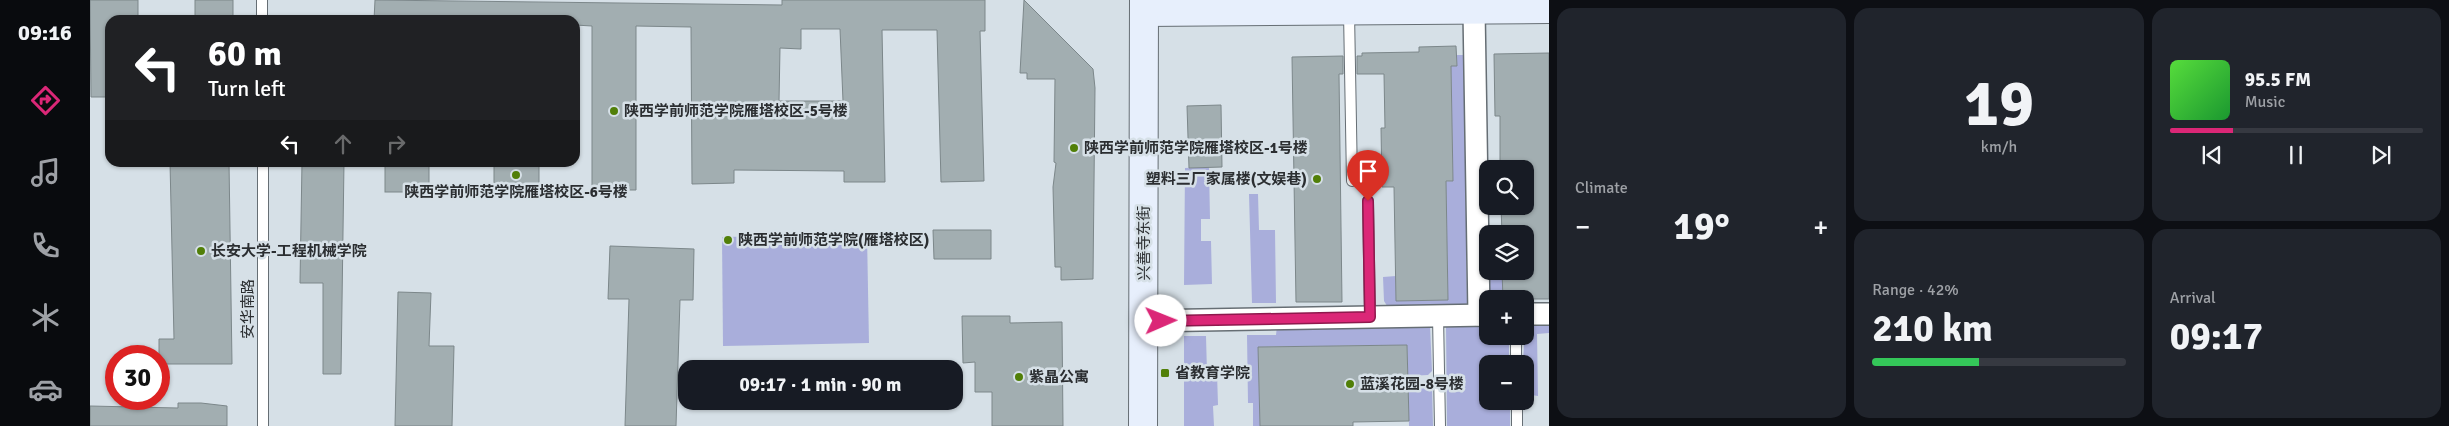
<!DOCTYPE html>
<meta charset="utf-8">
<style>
:root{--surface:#171b24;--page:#20242c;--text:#f1f3f6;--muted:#9ea1a6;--line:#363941;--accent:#db2777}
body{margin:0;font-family:Signika,"Noto Sans SC",sans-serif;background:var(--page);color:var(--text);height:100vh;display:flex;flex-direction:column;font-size:19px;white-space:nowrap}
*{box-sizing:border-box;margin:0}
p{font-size:16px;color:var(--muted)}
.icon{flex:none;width:28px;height:28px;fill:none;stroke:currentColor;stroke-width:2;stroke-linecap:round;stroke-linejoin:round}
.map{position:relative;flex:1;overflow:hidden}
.drawer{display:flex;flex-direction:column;gap:8px;padding:8px;background:#0d0f14;width:900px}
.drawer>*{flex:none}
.top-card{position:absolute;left:15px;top:15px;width:475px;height:152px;border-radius:15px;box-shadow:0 1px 4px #0004;background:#202124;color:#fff;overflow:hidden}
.buttons{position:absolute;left:1389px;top:160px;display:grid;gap:10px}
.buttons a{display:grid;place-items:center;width:55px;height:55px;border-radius:10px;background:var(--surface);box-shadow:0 1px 4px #0004;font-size:25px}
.speed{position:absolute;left:15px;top:345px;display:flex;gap:10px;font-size:25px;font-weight:700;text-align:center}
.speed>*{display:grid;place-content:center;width:65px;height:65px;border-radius:50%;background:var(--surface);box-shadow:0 1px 4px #0004;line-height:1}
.speed .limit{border:8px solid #d22;background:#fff;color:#111}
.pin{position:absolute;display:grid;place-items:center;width:42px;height:42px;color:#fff;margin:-51px -21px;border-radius:50% 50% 50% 0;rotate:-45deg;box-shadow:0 0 5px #0007}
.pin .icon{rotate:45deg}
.me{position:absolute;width:55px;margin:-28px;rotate:89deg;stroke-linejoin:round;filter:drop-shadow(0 0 4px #0008)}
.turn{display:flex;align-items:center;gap:18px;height:105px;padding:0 20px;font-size:22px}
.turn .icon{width:65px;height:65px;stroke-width:2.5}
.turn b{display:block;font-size:35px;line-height:42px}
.lanes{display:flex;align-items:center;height:48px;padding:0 20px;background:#0003;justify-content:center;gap:25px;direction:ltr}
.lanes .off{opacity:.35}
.big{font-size:38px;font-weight:700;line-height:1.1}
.drawer .widget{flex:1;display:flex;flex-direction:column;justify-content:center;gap:8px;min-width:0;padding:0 18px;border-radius:15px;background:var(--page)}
.drawer .dial{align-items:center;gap:0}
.dial b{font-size:65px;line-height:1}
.song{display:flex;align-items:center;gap:15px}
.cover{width:60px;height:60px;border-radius:8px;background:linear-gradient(135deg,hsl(110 70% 55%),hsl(130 70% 35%))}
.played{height:5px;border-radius:2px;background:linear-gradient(90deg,var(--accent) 25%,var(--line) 25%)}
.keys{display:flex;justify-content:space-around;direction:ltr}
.heat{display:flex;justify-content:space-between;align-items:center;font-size:28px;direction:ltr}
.charge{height:8px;border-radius:4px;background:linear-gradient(90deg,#34c759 42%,var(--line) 0)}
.drawer .tiles{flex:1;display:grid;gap:8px;grid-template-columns:repeat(3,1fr)}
.widget:first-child{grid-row:span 2}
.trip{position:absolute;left:588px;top:360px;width:285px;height:50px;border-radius:15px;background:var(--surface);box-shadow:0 1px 4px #0004;font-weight:700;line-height:50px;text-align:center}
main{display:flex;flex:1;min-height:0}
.tab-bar{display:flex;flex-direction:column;width:90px;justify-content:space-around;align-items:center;background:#090b0e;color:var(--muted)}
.tab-bar .icon{width:35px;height:35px}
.tab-bar .active{color:var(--accent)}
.tab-bar b{font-size:22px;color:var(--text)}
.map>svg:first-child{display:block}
.green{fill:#a9aedb}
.building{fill:#a2aeb1;stroke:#7c878a;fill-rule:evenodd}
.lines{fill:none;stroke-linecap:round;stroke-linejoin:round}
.lane-casing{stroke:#666e74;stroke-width:12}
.street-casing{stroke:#666e74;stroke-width:24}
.secondary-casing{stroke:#666e74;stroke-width:30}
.lane{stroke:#fff;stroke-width:10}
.street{stroke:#fff;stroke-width:21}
.secondary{stroke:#e7effc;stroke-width:28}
.route-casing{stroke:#8e194d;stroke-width:12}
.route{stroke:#db2777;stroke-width:9}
.poi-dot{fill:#517f08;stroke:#d6e0e7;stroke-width:2}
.labels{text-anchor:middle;stroke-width:5;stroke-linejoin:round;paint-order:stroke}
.poi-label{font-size:15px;font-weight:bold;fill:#2b2e31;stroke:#d6e0e7;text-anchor:start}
.street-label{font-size:15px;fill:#2b2e31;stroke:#d6e0e7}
</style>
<main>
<nav class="tab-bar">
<b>09:16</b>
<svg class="icon active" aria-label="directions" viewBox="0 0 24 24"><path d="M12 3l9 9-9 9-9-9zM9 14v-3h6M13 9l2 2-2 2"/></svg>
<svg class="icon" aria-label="music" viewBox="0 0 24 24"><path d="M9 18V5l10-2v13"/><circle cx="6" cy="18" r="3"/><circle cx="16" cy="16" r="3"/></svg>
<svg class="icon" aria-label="phone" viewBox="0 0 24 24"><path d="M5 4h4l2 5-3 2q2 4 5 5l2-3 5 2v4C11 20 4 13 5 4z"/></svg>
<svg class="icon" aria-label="climate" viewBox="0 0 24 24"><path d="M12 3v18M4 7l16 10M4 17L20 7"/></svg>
<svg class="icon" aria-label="car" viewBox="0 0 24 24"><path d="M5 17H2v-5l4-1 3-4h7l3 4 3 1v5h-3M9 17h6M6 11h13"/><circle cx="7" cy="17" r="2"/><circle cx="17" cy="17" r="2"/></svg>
</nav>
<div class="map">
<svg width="1459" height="426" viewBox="0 0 1459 426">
<rect width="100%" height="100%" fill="#d6e0e7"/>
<g class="green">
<polygon points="1367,55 1374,55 1377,303 1375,306 1299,309 1294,301 1293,277 1306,276 1306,301 1358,300 1356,189 1343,182 1363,181 1361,66 1367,66"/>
<polygon points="1119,167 1120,219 1111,219 1111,241 1121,241 1122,284 1094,285 1095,168"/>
<polygon points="1159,194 1168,194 1169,230 1185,230 1186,303 1162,303"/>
<polygon points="777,234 779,343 633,346 632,237"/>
<polygon points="1399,271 1412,271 1413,299 1400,299"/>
<polygon points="1459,321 1459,333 1447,334 1448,396 1435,394 1435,364 1433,364 1435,323"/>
<polygon points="1397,322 1398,336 1419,336 1419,364 1398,364 1398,401 1420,401 1420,426 1357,426 1356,327"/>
<polygon points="1187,326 1340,326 1342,371 1338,375 1318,376 1317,345 1169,347 1170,426 1163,426 1163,403 1158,403 1157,335 1186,335"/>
<polygon points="1094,336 1116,336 1117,373 1127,373 1128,405 1123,406 1124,426 1094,426"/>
<polygon points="1318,383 1337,383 1342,387 1343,426 1319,426"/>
</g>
<g class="building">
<polygon points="0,0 48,0 48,20 20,20 20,97 1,97"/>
<rect x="105" y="0" width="38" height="20"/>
<path d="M 285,0 L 692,5 L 692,0 L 895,0 L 895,31 L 890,31 L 894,181 L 851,182 L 847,30 L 792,30 L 795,182 L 754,182 L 754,171 L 644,170 L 644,183 L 602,184 L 601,27 L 546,26 L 546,190 L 502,190 L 502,26 L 485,25 L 485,20 L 284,20 ZM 711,29 L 750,29 L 753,101 L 689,101 L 690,48 L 711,49 Z"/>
<polygon points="934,0 1003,69 1005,88 1003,279 971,280 971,267 965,267 963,187 966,163 964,162 965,79 937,79 937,73 930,73"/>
<polygon points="1366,46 1367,66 1361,66 1363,181 1356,181 1358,300 1306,301 1304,187 1292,187 1291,128 1295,128 1294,74 1267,74 1267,56 1272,56 1272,53 1329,52 1329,47"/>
<polygon points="1459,53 1459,299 1413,299 1412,271 1435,271 1435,234 1412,234 1411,206 1435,206 1435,169 1410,169 1410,116 1405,116 1404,54"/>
<polygon points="1253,56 1253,74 1249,74 1252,302 1206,302 1202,57"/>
<polygon points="1131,105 1132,167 1099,168 1097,106"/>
<polygon points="80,162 139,162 142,364 69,364 69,339 84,339"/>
<polygon points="212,162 254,162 251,374 233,374 233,283 210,283"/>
<rect x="295" y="162" width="44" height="30"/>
<rect x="404" y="162" width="45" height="26"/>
<polygon points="843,230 901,230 901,259 844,259"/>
<polygon points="520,246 604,249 603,300 590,300 586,426 535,426 539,299 518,299"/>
<polygon points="308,292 341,293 339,346 364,346 362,426 305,426"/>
<polygon points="872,316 920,316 920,323 972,322 973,426 902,426 902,392 885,392 885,362 873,363"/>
<polygon points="1317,345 1319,421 1263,422 1263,426 1170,426 1168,347"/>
<polygon points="88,403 111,403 137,406 137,426 0,426 0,406 88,408"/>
</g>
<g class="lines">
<g class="lane-casing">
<g id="lane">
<polyline points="172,0 172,20"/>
<polyline points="1259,12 1262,181"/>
<polyline points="173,162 173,426"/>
<polyline points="1278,201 1280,317"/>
<polyline points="1348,316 1350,426"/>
<polyline points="1426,336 1426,364"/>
<polyline points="1427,401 1427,426"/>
</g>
</g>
<g class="street-casing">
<g id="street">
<polyline points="1384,10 1389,315"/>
<polyline points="1435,314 1459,314"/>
<polyline points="1054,321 1398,315"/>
</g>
</g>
<g class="secondary-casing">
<g id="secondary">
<polyline points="1054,12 1459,9"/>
<polyline points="1053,426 1054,0"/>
</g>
</g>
<use href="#lane" class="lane"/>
<use href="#street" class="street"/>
<use href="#secondary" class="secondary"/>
</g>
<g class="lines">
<g class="route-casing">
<polyline id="route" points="1071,321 1280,317 1278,201"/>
</g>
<use href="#route" class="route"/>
</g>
<g class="poi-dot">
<circle cx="524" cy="111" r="5"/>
<circle cx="984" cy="148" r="5"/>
<circle cx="426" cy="175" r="5"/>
<circle cx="1227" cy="179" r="5"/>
<circle cx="638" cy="240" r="5"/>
<circle cx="111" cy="251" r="5"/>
<rect x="1070" y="368" width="10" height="10" rx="2.5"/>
<circle cx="929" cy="377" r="5"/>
<circle cx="1260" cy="384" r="5"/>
</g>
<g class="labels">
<g class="poi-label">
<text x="534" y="116">陕西学前师范学院雁塔校区-5号楼</text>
<text x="994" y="153">陕西学前师范学院雁塔校区-1号楼</text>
<text x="1217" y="184" text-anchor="end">塑料三厂家属楼(文娱巷)</text>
<text x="426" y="197" text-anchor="middle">陕西学前师范学院雁塔校区-6号楼</text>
<text x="648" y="245">陕西学前师范学院(雁塔校区)</text>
<text x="121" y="256">长安大学-工程机械学院</text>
<text x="1085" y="378">省教育学院</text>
<text x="939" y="382">紫晶公寓</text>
<text x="1270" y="389">蓝溪花园-8号楼</text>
</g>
<g class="street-label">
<text transform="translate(1054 243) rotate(-90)" y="5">兴善寺东街</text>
<text transform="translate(158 309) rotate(-90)" y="5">安华南路</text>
</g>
</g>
</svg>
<div class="buttons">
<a><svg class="icon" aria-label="search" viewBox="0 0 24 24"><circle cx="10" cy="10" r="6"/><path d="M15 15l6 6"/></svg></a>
<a><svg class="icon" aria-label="layers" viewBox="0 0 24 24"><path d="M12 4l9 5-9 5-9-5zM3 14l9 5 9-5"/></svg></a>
<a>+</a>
<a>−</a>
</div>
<div class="speed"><div class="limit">30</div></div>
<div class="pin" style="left:1278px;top:201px;background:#d93025"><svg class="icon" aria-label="arrive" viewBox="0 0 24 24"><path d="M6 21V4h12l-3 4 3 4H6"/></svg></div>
<svg class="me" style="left:1071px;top:321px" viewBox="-20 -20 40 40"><circle r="19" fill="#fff"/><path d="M0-13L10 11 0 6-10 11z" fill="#db2777"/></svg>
<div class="trip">09:17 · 1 min · 90 m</div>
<div class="top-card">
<div class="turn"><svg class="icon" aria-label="left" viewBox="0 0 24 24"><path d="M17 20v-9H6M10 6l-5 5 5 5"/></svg><div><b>60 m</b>Turn left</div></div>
<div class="lanes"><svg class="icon" aria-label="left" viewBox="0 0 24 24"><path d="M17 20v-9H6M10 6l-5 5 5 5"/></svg><svg class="icon off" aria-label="ahead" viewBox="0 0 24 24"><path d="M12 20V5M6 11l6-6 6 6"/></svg><svg class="icon off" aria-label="right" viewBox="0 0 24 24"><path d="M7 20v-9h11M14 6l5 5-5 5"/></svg></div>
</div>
</div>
<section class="drawer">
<div class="tiles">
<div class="widget"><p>Climate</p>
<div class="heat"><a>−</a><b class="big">19°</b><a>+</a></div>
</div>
<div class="widget dial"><b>19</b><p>km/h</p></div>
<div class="widget">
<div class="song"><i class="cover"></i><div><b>95.5 FM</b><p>Music</p></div></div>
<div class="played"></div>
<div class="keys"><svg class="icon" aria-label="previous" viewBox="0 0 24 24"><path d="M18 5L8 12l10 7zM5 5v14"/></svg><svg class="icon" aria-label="pause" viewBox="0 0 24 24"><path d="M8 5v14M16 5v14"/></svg><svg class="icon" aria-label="next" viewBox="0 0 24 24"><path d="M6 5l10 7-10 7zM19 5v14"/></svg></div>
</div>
<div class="widget"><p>Range · 42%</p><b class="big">210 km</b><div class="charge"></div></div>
<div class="widget"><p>Arrival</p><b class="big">09:17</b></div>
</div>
</section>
</main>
